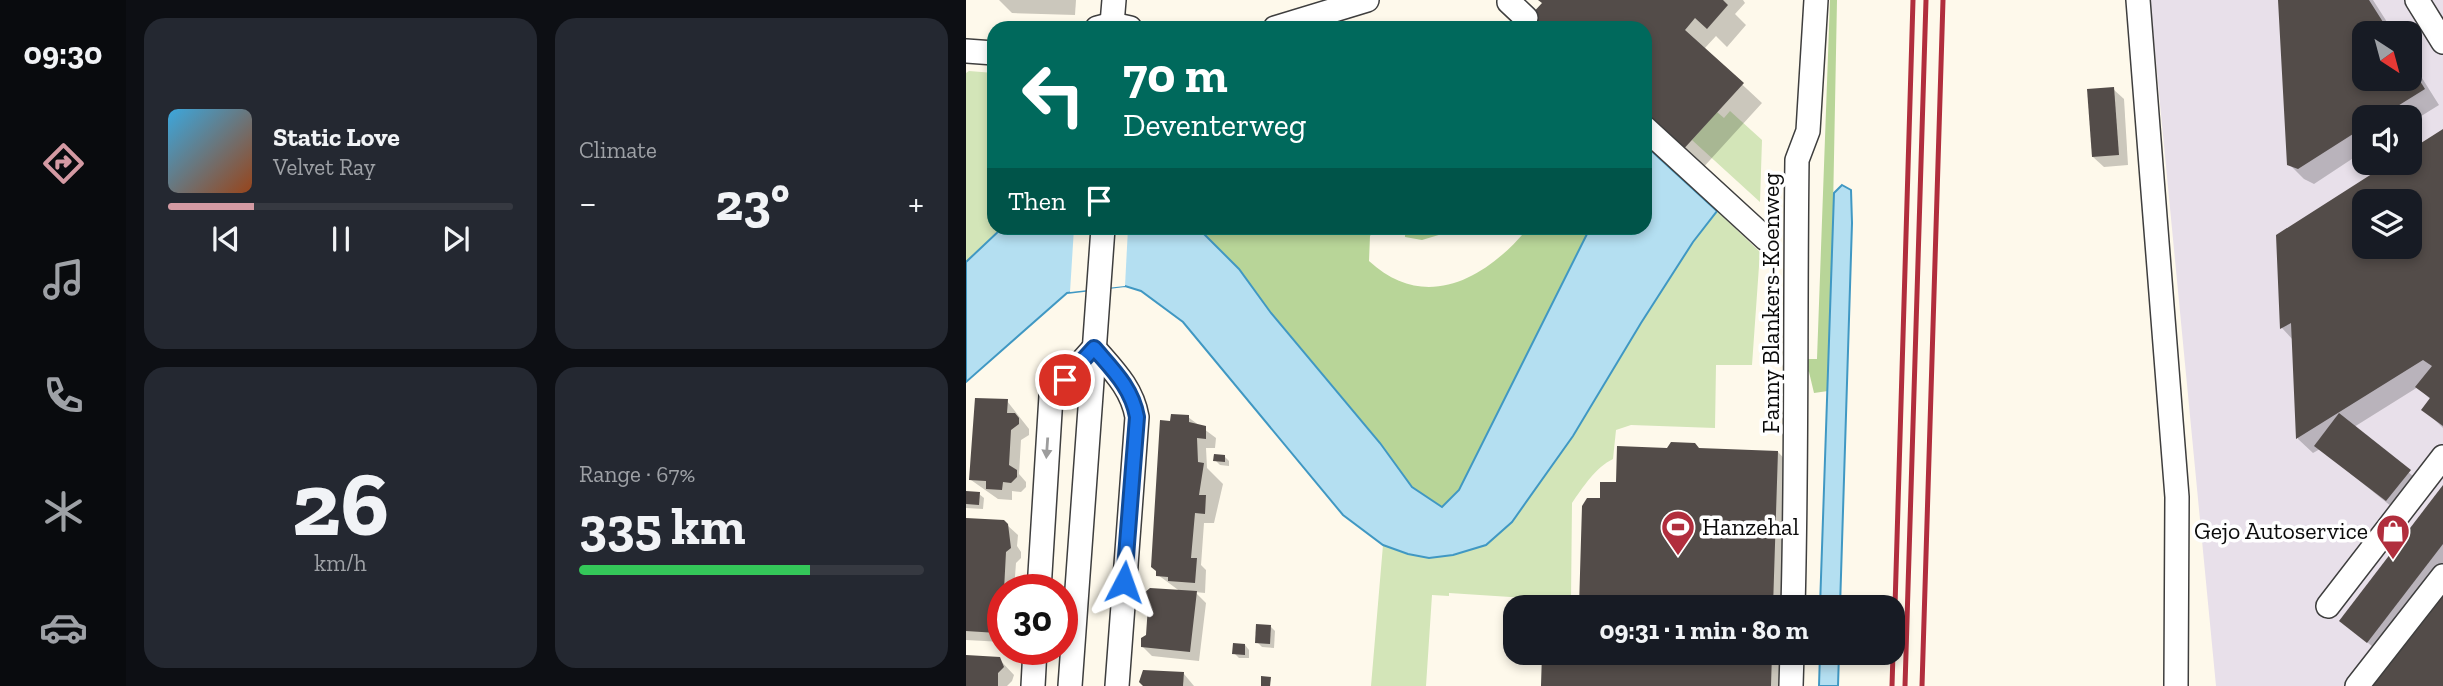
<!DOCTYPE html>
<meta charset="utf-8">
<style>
:root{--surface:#171b24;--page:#242831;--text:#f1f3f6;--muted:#9ea1a6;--line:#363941;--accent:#d49aa3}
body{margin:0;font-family:"Zilla Slab",serif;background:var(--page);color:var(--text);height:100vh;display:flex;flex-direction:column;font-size:26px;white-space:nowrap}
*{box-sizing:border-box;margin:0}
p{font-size:23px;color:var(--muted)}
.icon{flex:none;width:38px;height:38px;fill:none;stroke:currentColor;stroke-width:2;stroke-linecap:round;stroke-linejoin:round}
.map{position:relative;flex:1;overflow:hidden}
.drawer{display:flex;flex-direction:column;gap:18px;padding:18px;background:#0d0f14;width:840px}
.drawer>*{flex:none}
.guide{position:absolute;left:21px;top:21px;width:665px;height:214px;border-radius:21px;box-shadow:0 4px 10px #0003;background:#00695c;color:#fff;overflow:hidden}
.needle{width:46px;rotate:144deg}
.controls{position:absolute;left:1386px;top:21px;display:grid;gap:14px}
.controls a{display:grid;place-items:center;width:70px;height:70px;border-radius:14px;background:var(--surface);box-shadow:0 4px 10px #0003;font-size:35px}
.speed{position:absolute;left:21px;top:574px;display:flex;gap:14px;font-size:35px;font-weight:700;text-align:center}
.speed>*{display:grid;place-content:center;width:91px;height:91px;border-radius:50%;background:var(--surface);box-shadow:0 4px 10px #0003;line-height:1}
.speed .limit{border:10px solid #d22;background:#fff;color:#111}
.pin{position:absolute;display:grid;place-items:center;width:60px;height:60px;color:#fff;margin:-30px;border:4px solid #fff;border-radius:50%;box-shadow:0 2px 7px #0007}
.me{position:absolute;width:77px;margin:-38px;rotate:4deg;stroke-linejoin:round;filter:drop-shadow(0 0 5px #0008)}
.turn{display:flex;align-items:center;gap:24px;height:147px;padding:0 21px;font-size:32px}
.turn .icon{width:91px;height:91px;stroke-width:2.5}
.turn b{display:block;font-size:49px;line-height:60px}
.then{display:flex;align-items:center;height:66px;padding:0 21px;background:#0003;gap:14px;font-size:26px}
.big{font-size:52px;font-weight:700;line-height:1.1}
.drawer .tile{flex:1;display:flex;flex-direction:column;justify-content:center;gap:10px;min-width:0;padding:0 24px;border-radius:21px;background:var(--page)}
.drawer .dial{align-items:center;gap:0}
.dial b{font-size:91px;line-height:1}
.song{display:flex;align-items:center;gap:21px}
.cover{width:84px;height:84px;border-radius:10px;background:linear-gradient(135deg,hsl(200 70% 55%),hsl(20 70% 35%))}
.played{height:7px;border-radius:4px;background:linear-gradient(90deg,var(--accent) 25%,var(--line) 25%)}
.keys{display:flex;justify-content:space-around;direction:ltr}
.heat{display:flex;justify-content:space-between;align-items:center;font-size:38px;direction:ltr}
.charge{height:10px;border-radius:5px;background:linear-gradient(90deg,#34c759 67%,var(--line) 0)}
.drawer .tiles{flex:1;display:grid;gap:18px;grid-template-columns:repeat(2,1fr)}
.trip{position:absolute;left:537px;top:595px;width:402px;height:70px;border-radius:21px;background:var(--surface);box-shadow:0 4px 10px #0003;font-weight:700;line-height:70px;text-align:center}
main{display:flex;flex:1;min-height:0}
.menu{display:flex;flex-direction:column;width:126px;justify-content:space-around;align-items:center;background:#090b0e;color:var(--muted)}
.menu .icon{width:49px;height:49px}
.menu .selected{color:var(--accent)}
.menu b{font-size:32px;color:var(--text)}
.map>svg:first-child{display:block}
.industrial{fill:#e8e0ea;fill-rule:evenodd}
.green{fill:#d3e5b8}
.forest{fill:#b8d598}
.water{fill:#b4dff1;stroke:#4098c3;stroke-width:2}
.pier{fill:#fef9eb}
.shadow{fill:#0003;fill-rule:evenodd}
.building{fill:#534c49;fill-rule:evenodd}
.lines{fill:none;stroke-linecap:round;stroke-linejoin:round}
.minor-casing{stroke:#3e3e3e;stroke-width:26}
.minor{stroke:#fff;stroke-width:23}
.rail{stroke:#b12e3d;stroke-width:5}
.oneway{fill:#9d9d9d}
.route-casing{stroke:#114b97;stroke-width:18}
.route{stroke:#1a73e8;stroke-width:12}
.labels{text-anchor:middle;stroke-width:7;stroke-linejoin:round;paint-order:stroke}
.street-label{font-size:24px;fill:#0b0b0b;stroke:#fff}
.poi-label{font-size:24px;fill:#0b0b0b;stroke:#fff;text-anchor:start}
</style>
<main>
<nav class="menu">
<b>09:30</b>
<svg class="icon selected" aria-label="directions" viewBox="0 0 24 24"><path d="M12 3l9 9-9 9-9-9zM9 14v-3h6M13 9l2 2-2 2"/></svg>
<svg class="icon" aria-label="music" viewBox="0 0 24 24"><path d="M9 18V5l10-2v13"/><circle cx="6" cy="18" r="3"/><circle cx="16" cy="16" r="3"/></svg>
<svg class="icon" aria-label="phone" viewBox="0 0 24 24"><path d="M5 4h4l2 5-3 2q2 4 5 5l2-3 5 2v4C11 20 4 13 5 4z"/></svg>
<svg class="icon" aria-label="climate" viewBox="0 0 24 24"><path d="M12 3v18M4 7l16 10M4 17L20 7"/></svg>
<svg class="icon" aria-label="car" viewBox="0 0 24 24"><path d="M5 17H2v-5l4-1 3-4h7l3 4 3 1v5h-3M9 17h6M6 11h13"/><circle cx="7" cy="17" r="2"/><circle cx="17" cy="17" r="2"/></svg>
</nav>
<section class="drawer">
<div class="tiles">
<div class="tile">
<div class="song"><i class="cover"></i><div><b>Static Love</b><p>Velvet Ray</p></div></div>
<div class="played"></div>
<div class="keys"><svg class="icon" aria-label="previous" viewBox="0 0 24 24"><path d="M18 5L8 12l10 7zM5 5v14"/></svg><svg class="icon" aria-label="pause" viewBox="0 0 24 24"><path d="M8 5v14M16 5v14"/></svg><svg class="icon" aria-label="next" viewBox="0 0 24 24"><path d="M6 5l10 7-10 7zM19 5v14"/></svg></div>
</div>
<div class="tile"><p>Climate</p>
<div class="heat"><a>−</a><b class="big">23°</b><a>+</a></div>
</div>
<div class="tile dial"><b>26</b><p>km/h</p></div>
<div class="tile"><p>Range · 67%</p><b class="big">335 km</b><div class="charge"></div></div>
</div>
</section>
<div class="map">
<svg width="1477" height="686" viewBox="0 0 1477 686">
<rect width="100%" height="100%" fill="#fef9eb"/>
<path class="industrial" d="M 1184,0 L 1477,0 L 1477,686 L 1250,686 ZM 1398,33 L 1444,33 L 1444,79 L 1398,79 ZM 1398,117 L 1444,117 L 1444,163 L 1398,163 ZM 1398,201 L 1444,201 L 1444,247 L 1398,247 Z"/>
<g class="green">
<polygon points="3,71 28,73 28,228 36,228 0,262 0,73"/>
<polygon points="764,111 796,140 794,202 726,140 751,112 758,118"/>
<path d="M 751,211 L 794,252 L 786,365 L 750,365 L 749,428 L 665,425 L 650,430 L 647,459 C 630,467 617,487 606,503 L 605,601 L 483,593 L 483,596 L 466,595 L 460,686 L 405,686 L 417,545 L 463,558 L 487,555 L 546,522 L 607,436 L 675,323 L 727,242 Z"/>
</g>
<g class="forest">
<polygon points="864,0 871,0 864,367 862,391 848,393 843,372 835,365 834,359 851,359"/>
<path d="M 232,228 L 409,228 L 404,236 L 403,261 C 459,313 520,279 562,228 L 624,228 L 493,490 L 476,507 L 446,487 L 414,443 L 305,313 L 273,269 Z"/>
<polygon points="439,228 496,228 456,240 439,237"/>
</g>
<g class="water">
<polygon points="679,145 751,211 727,242 675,323 607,436 546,522 520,545 487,555 463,558 442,554 417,545 377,515 217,322 175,291 159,286 101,293 0,382 0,262 36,228 232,228 273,269 305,313 414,443 446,487 476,507 493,490 624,228 679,228"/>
<polygon points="876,185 885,190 886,223 874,607 854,607 868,193"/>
<polygon points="854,653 873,653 872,686 853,686"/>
</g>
<polygon class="pier" points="108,228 162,228 159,286 104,292"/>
<g class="shadow">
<polygon points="33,0 110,0 109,15 46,13"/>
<polygon points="574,0 777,0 779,3 769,14 780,25 761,47 750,36 738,49 796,103 734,171 679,122 679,28 578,4"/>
<polygon points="1314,0 1407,0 1428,33 1398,33 1398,79 1444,79 1444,59 1473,105 1444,123 1444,117 1398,117 1398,151 1348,184 1338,179 1323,164"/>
<polygon points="1147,89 1158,99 1162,165 1138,167 1127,157"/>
<path d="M 1477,131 L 1477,428 L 1458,409 L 1465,400 L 1452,387 L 1388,427 L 1459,486 L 1436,515 L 1354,449 L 1347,453 L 1332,439 L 1327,340 L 1316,328 L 1312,236 L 1427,163 L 1444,163 L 1444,152 ZM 1398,201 L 1444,201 L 1444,247 L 1398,247 Z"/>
<polygon points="41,401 63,429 63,435 55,440 53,474 60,482 60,487 55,492 46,491 46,500 32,499 5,480"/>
<polygon points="222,417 250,438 249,448 240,448 241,468 257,484 248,523 238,523 235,565 240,570 239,593 229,592 240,603 233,661 186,656 176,646 215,592 192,575 205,423"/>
<polygon points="733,450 812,452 831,472 827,607 614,607 618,507 636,500 652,484"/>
<polygon points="259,457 263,461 263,466 254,465 249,460"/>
<polygon points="1477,488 1477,578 1412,651 1375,621"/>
<polygon points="0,493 13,494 18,498 17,509 0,508"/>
<polygon points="0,519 41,525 52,535 51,546 55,552 55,558 50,563 48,590 37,590 37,642 0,640"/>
<polygon points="304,626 309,631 308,648 296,647 291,642"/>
<polygon points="279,645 283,650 283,658 273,658 268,653"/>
<polygon points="578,653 825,653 824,686 577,686"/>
<polygon points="0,657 33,659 48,675 46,681 41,686 0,686"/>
<polygon points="178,671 218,674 228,686 177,686"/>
</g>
<g class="building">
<polygon points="572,0 757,0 762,5 741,29 729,18 719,30 778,83 714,153 679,122 679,28 553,28 576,3"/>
<polygon points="1312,0 1403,0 1424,33 1398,33 1398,79 1444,79 1444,65 1459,89 1414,117 1398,117 1398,127 1332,169 1321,165"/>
<polygon points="1148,87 1153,155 1126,157 1121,89"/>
<path d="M 1477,129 L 1477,426 L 1455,410 L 1464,398 L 1449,387 L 1466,366 L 1457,360 L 1330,439 L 1325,323 L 1314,329 L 1310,235 L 1423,163 L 1444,163 L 1444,150 ZM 1398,201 L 1444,201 L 1444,247 L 1398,247 Z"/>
<polygon points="9,398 42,399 41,413 49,413 53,418 53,424 45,430 43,465 51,470 51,477 45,483 37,482 36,490 20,489 20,481 3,480"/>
<polygon points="1373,413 1445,470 1420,501 1348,446"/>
<polygon points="205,414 223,415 223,422 240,426 240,439 231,438 232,462 238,463 233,495 240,495 239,514 229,513 225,558 231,558 229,583 202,581 202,577 190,576 190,571 185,567 194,420 204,421"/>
<polygon points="705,442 729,443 733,448 812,451 807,607 613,607 616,506 621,498 634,498 634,482 650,482 651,446 701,448"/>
<polygon points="248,454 259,455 259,462 247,461"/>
<polygon points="1477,485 1477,544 1401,643 1373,621"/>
<polygon points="0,491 14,492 13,505 0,504"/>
<polygon points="0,518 38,520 42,524 45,548 40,552 36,628 31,633 0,631"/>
<polygon points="1477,583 1477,686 1399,686"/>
<polygon points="184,588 231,591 224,652 175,647 175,638 180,635 182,606 177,602 178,593"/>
<polygon points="290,624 305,625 304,644 289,643"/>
<polygon points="267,643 279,644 279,655 266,654"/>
<polygon points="576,653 806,653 805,686 575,686"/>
<polygon points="0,655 34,657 38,667 32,673 32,686 0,686"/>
<polygon points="177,670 218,672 217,686 177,686 173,682"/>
<polygon points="295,676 305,677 304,686 295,686"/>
</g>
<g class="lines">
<g class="minor-casing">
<g id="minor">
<polyline points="1172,0 1211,497 1210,686"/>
<polyline points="1451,0 1477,42"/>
<polyline points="543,2 560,18"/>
<polyline points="146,24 148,0"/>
<polyline points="131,28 146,24 164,28"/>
<polyline points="309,28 401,0"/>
<polyline points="0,51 28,53"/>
<polyline points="679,128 800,239"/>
<path d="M 73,590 L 85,396 L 128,348 C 147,370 166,388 171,417 L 151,686"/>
<polyline points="1362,606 1477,457"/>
<path d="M 827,607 C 831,458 829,309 831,160 L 842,131 L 850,0"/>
<polyline points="67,686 69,649"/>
<polyline points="104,686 137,228"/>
<polyline points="825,686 826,653"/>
<polyline points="1391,686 1477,576"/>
</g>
</g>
<use href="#minor" class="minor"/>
<g class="rail">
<polyline points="928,640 947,0"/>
<polyline points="926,686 927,653"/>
<polyline points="939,686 960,0"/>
<polyline points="956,686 977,0"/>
</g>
</g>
<defs><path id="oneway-solid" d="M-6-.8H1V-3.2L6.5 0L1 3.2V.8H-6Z" transform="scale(1.75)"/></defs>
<use class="oneway" href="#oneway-solid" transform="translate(81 448) rotate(94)"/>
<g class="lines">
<g class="route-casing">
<path id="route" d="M 99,380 L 128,348 C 147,370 166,388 171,417 L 158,582"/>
</g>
<use href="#route" class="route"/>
</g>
<defs>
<g id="stadium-pin" transform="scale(1.75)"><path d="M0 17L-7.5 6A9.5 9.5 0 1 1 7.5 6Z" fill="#b12e3d" stroke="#fff"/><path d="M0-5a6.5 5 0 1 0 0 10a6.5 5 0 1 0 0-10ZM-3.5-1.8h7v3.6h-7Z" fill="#fff"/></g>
<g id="shop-pin" transform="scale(1.75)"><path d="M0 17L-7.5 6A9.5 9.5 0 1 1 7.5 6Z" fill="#b12e3d" stroke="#fff"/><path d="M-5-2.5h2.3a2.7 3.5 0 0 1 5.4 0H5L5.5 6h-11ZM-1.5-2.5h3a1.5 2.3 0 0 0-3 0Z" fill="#fff"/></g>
</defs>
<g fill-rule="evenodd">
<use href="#stadium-pin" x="712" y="527"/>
<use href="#shop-pin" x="1427" y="531"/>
</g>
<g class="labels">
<g class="street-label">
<text transform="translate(805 303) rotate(-90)" y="8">Fanny Blankers-Koenweg</text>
</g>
<g class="poi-label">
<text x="736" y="535">Hanzehal</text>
<text x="1402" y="539" text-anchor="end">Gejo Autoservice</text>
</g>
</g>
</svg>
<div class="controls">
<a><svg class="needle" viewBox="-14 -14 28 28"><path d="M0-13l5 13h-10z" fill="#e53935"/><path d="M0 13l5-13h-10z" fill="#9ea1a6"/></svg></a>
<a><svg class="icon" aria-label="sound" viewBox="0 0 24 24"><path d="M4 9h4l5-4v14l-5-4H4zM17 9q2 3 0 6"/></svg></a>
<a><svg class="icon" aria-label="layers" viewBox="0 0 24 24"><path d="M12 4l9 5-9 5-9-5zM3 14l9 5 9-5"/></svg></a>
</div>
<div class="speed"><div class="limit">30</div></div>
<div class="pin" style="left:99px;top:380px;background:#d93025"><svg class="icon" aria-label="arrive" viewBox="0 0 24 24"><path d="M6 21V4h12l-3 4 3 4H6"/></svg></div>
<svg class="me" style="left:158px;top:582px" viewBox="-20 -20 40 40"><path d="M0-17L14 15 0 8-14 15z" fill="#1a73e8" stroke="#fff" stroke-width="4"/></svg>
<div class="trip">09:31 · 1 min · 80 m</div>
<div class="guide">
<div class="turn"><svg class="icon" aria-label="left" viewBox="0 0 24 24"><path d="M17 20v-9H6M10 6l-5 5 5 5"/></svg><div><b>70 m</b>Deventerweg</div></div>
<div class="then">Then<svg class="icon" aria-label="arrive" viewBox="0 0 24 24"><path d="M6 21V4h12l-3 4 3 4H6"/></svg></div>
</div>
</div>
</main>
